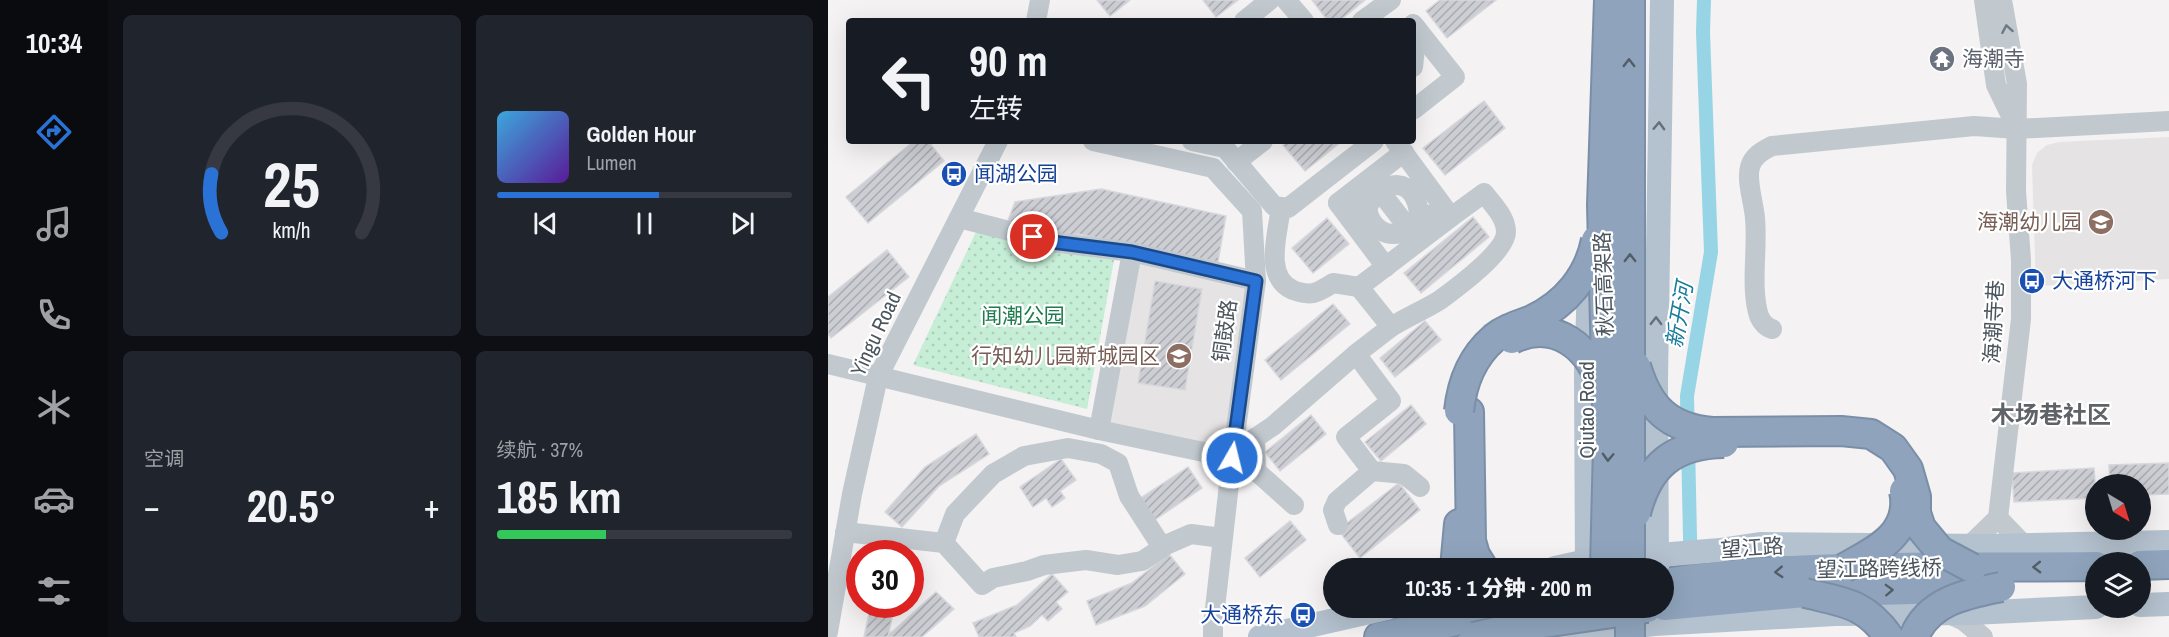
<!DOCTYPE html>
<html lang="zh">
<meta charset="utf-8">
<style>
:root{--surface:#171b24;--page:#20242c;--text:#f1f3f6;--muted:#9ea1a6;--line:#363941;--accent:#2a72d6}
body{margin:0;font-family:"Archivo Narrow","Noto Sans SC",sans-serif;background:var(--page);color:var(--text);height:100vh;display:flex;flex-direction:column;font-size:22px;white-space:nowrap}
*{box-sizing:border-box;margin:0}
p{font-size:20px;color:var(--muted)}
.icon{flex:none;width:33px;height:33px;fill:none;stroke:currentColor;stroke-width:2;stroke-linecap:round;stroke-linejoin:round}
.map{position:relative;flex:1;overflow:hidden}
.sheet{display:flex;flex-direction:column;gap:15px;padding:15px;background:#0d0f14;width:720px}
.sheet>*{flex:none}
.hud{position:absolute;left:18px;top:18px;width:570px;height:126px;border-radius:6px;box-shadow:0 6px 24px #0002;background:#171b24;color:var(--text);overflow:hidden}
.needle{width:39px;rotate:142deg}
.tools{position:absolute;left:1257px;top:474px;display:grid;gap:12px}
.tools a{display:grid;place-items:center;width:66px;height:66px;border-radius:50%;background:var(--surface);box-shadow:0 6px 24px #0002;font-size:30px}
.speed{position:absolute;left:18px;top:540px;display:flex;gap:12px;font-size:30px;font-weight:700;text-align:center}
.speed>*{display:grid;place-content:center;width:78px;height:78px;border-radius:50%;background:var(--surface);box-shadow:0 6px 24px #0002;line-height:1}
.speed .limit{border:9px solid #d22;background:#fff;color:#111}
.pin{position:absolute;display:grid;place-items:center;width:51px;height:51px;color:#fff;margin:-26px;border:3px solid #fff;border-radius:50%;box-shadow:0 2px 6px #0007}
.me{position:absolute;width:66px;margin:-33px;rotate:8deg;stroke-linejoin:round;filter:drop-shadow(0 0 4px #0008)}
.turn{display:flex;align-items:center;gap:21px;height:126px;padding:0 24px;font-size:27px}
.turn .icon{width:78px;height:78px;stroke-width:2.5}
.turn b{display:block;font-size:42px;line-height:51px}
.big{font-size:45px;font-weight:800;line-height:1.1}
.sheet .tile{flex:1;display:flex;flex-direction:column;justify-content:center;gap:9px;min-width:0;padding:0 21px;border-radius:9px;background:var(--page)}
.sheet .dial{align-items:center;gap:0}
.dial svg{height:156px;overflow:visible;fill:none;stroke:var(--line);stroke-width:7;stroke-linecap:round;text-anchor:middle}
.dial text{fill:var(--text);stroke:none}
.song{display:flex;align-items:center;gap:18px}
.cover{width:72px;height:72px;border-radius:9px;background:linear-gradient(135deg,hsl(200 70% 55%),hsl(270 70% 35%))}
.played{height:6px;border-radius:3px;background:linear-gradient(90deg,var(--accent) 55%,var(--line) 55%)}
.keys{display:flex;justify-content:space-around;direction:ltr}
.heat{display:flex;justify-content:space-between;align-items:center;font-size:33px;direction:ltr}
.charge{height:9px;border-radius:4px;background:linear-gradient(90deg,#34c759 37%,var(--line) 0)}
.sheet .tiles{flex:1;display:grid;gap:15px;grid-template-columns:repeat(2,1fr)}
.trip{position:absolute;left:495px;top:558px;width:351px;height:60px;border-radius:30px;background:var(--surface);box-shadow:0 6px 24px #0002;font-weight:800;line-height:60px;text-align:center}
main{display:flex;flex:1;min-height:0}
.dock{display:flex;flex-direction:column;width:108px;justify-content:space-around;align-items:center;background:#090b0e;color:var(--muted)}
.dock .icon{width:42px;height:42px}
.dock .selected{color:var(--accent)}
.dock b{font-size:27px;color:var(--text)}
.map>svg:first-child{display:block}
.education{fill:#e5e3e3}
.grass{fill:url(#grass-dots)}
.lines{fill:none;stroke-linecap:round;stroke-linejoin:round}
.canal{stroke:#97d4e5;stroke-width:14}
.building{fill:url(#building-hatch);stroke:#d7d8dd;stroke-width:1.5}
.highway-casing{stroke:#7a8fa7;stroke-width:32}
.minor{stroke:#c1c9cf;stroke-width:20}
.major{stroke:#b4c1ce;stroke-width:24}
.highway{stroke:#8fa4bc;stroke-width:28}
.highway-bridge-casing{stroke:#7a8fa7;stroke-width:32;stroke-linecap:butt}
.highway-bridge{stroke:#8fa4bc;stroke-width:28}
.oneway{stroke:#6e7880}
.oneway2{stroke:#525d67}
.oneway3{stroke:#65707a}
.route-casing{stroke:#1b4a8b;stroke-width:15}
.route{stroke:#2a72d6;stroke-width:10}
.labels{text-anchor:middle;stroke-width:4.5;stroke-linejoin:round;paint-order:stroke}
.worship-label{font-size:21px;fill:#5b616d;stroke:#fff;text-anchor:start}
.transit-label{font-size:21px;fill:#164399;stroke:#fff;text-anchor:start}
.education-label{font-size:21px;fill:#785e54;stroke:#fff;text-anchor:end}
.street-label{font-size:21px;fill:#4b555e;stroke:#fff}
.park-label{font-size:21px;fill:#207b4f;stroke:#fff}
.water-label{font-size:22px;font-style:italic;fill:#197d9c;stroke:#fff}
.quarter-label{font-size:24px;font-weight:bold;fill:#5f6266;stroke:#fff}
</style>
<main>
<nav class="dock">
<b>10:34</b>
<svg class="icon selected" aria-label="directions" viewBox="0 0 24 24"><path d="M12 3l9 9-9 9-9-9zM9 14v-3h6M13 9l2 2-2 2"/></svg>
<svg class="icon" aria-label="music" viewBox="0 0 24 24"><path d="M9 18V5l10-2v13"/><circle cx="6" cy="18" r="3"/><circle cx="16" cy="16" r="3"/></svg>
<svg class="icon" aria-label="phone" viewBox="0 0 24 24"><path d="M5 4h4l2 5-3 2q2 4 5 5l2-3 5 2v4C11 20 4 13 5 4z"/></svg>
<svg class="icon" aria-label="climate" viewBox="0 0 24 24"><path d="M12 3v18M4 7l16 10M4 17L20 7"/></svg>
<svg class="icon" aria-label="car" viewBox="0 0 24 24"><path d="M5 17H2v-5l4-1 3-4h7l3 4 3 1v5h-3M9 17h6M6 11h13"/><circle cx="7" cy="17" r="2"/><circle cx="17" cy="17" r="2"/></svg>
<svg class="icon" aria-label="filters" viewBox="0 0 24 24"><path d="M4 7h16M4 17h16"/><circle cx="9" cy="7" r="2"/><circle cx="15" cy="17" r="2"/></svg>
</nav>
<section class="sheet">
<div class="tiles">
<div class="tile dial"><svg viewBox="0 0 100 80">
<path d="M14 69A42 42 0 1 1 86 69"/>
<path d="M14 69A42 42 0 0 1 9 39" stroke="#2a72d6"/>
<text x="50" y="56" font-size="32" font-weight="700">25</text>
<text x="50" y="72" font-size="11">km/h</text>
</svg></div>
<div class="tile">
<div class="song"><i class="cover"></i><div><b>Golden Hour</b><p>Lumen</p></div></div>
<div class="played"></div>
<div class="keys"><svg class="icon" aria-label="previous" viewBox="0 0 24 24"><path d="M18 5L8 12l10 7zM5 5v14"/></svg><svg class="icon" aria-label="pause" viewBox="0 0 24 24"><path d="M8 5v14M16 5v14"/></svg><svg class="icon" aria-label="next" viewBox="0 0 24 24"><path d="M6 5l10 7-10 7zM19 5v14"/></svg></div>
</div>
<div class="tile"><p>空调</p>
<div class="heat"><a>−</a><b class="big">20.5°</b><a>+</a></div>
</div>
<div class="tile"><p>续航 · 37%</p><b class="big">185 km</b><div class="charge"></div></div>
</div>
</section>
<div class="map">
<svg width="1341" height="637" viewBox="0 0 1341 637">
<defs>
<pattern id="grass-dots" width="8" height="8" patternUnits="userSpaceOnUse" patternTransform="scale(1.5)"><rect width="8" height="8" fill="#c6edd5"/><path d="M2 2h.1M6 6h.1" fill="none" stroke="#accdb9" stroke-width="1.8" stroke-linecap="round"/></pattern>
<pattern id="building-hatch" width="6" height="6" patternUnits="userSpaceOnUse" patternTransform="scale(1.5)"><rect width="6" height="6" fill="#ccced4"/><path d="M-1 1l2-2M0 6l6-6M5 7l2-2" fill="none" stroke="#a8aaaf"/></pattern>
</defs>
<rect width="100%" height="100%" fill="#f4f2f2"/>
<g class="education">
<polygon points="1341,137 1341,279 1208,286 1204,165 1209,153 1219,145 1231,142"/>
<polygon points="304,252 428,281 404,458 271,430"/>
</g>
<polygon class="grass" points="149,230 286,260 259,409 85,365"/>
<g class="lines">
<polyline class="canal" points="863,584 859,396 883,252 875,32 876,0"/>
</g>
<g class="building">
<polygon points="269,0 302,0 282,16"/>
<polygon points="375,0 410,0 388,17"/>
<polygon points="484,0 537,0 511,21 500,21"/>
<polygon points="612,0 668,0 619,38 598,11"/>
<polygon points="656,101 677,128 617,175 595,148"/>
<polygon points="86,141 100,141 116,161 40,223 18,197"/>
<polygon points="460,141 514,141 477,171 455,145"/>
<polygon points="273,189 398,216 390,262 250,234 229,238 178,226 187,202"/>
<polygon points="645,217 661,237 593,293 576,273"/>
<polygon points="499,218 521,244 485,273 464,248"/>
<polygon points="59,250 81,277 3,338 0,334 0,297"/>
<polygon points="327,281 374,289 357,390 310,383"/>
<polygon points="505,304 522,324 453,380 437,360"/>
<polygon points="597,321 613,340 567,377 552,358"/>
<polygon points="583,405 598,424 553,461 537,442"/>
<polygon points="483,415 498,434 452,471 437,452"/>
<polygon points="148,434 161,454 111,486 74,527 57,512 97,467"/>
<polygon points="233,459 248,480 232,491 237,498 224,507 218,498 205,507 192,487"/>
<polygon points="1341,463 1341,494 1312,495 1312,484 1282,484 1281,465"/>
<polygon points="360,467 374,488 325,521 311,499"/>
<polygon points="1266,468 1268,498 1186,502 1184,473"/>
<polygon points="571,483 592,510 532,558 510,530"/>
<polygon points="462,521 478,540 432,577 417,558"/>
<polygon points="341,554 357,574 317,606 268,625 259,601 304,583"/>
<polygon points="224,574 240,592 228,602 234,609 220,621 214,615 202,626 186,633 188,637 151,637 145,623 189,605"/>
<polygon points="108,592 126,609 94,637 55,637 65,631"/>
<polygon points="43,604 67,604 60,637 36,637"/>
</g>
<g class="lines">
<g class="highway-casing">
<g id="highway">
<polyline points="641,412 643,541 647,555 655,568"/>
<polyline points="1312,565 1341,564"/>
<polyline points="627,568 631,524"/>
<path d="M 836,583 C 976,561 1125,568 1268,566"/>
<polyline points="836,606 977,593 1154,588"/>
<polyline points="551,637 691,608"/>
</g>
</g>
<g class="minor">
<polyline points="458,0 476,21"/>
<polyline points="1156,0 1168,85 1187,124"/>
<polyline points="208,21 212,0"/>
<polyline points="416,21 442,0"/>
<polyline points="534,21 563,0"/>
<polyline points="585,24 627,77 585,110"/>
<polyline points="585,67 589,29"/>
<polyline points="265,141 385,168 424,211 428,281 404,458 385,626 385,637"/>
<polyline points="364,141 397,148 446,206 460,208 546,141"/>
<polyline points="408,162 435,141"/>
<polyline points="551,190 581,229"/>
<path d="M 510,203 L 539,208 C 542,228 560,241 579,230 C 584,227 588,219 591,214 L 623,217 L 656,193 C 665,205 678,217 678,232 C 678,252 627,289 612,300 C 596,310 579,317 563,327"/>
<path d="M 453,207 C 450,233 435,277 465,290 C 483,297 489,293 505,283 L 531,287"/>
<path d="M 539,208 C 555,176 588,177 591,214"/>
<polyline points="131,218 224,242 304,252"/>
<polyline points="558,267 510,203 576,152"/>
<path d="M 944,329 C 938,327 934,323 931,316 C 922,288 930,249 927,218 C 926,204 918,180 922,167 C 925,156 934,151 944,146 L 1146,126 L 1189,129 L 1341,121"/>
<polyline points="0,364 271,430 404,458"/>
<polyline points="271,430 304,252 428,281"/>
<polyline points="427,438 428,471 466,505"/>
<polyline points="406,442 421,442 445,426 528,354"/>
<polyline points="544,471 576,474 592,487"/>
<polyline points="1170,518 1196,545"/>
<polyline points="510,525 505,510 509,501 544,471 518,437 563,401 528,354 563,327 531,287 623,217 567,141"/>
<polyline points="17,532 116,543 154,585 165,578 199,571 216,565 258,560 290,565 314,561 340,544 363,534 394,538"/>
<polyline points="116,543 127,514 165,474 196,456 240,448 273,454 290,463 301,496 334,547"/>
<polyline points="1141,546 1170,518 1193,319 1193,260 1188,191 1189,84 1174,0"/>
<polyline points="1119,613 1136,621 1155,637"/>
<polyline points="0,632 24,494 50,377 170,141"/>
</g>
<g class="major">
<polyline points="727,568 759,561 892,550 932,544 1164,546 1341,542"/>
<polyline points="759,568 758,372 762,259"/>
<polyline points="829,568 828,379 834,0"/>
<polyline points="1312,605 1341,604"/>
<polyline points="432,637 559,608"/>
<polyline points="741,637 758,633 826,624 1007,614 1144,613 1268,607"/>
</g>
<use href="#highway" class="highway"/>
<g class="highway-bridge-casing">
<g id="highway-bridge">
<path d="M 684,339 C 727,318 764,348 774,390"/>
<path d="M 808,366 C 820,407 840,428 884,432 L 1013,431 L 1043,434 L 1065,448 L 1080,469 L 1088,497 L 1088,513 L 1093,528 L 1112,551 L 1144,568"/>
<path d="M 631,411 C 634,382 644,357 666,338 C 677,329 691,325 704,320 C 738,304 761,276 768,240"/>
<path d="M 808,513 C 820,465 846,444 896,443"/>
<polyline points="777,568 780,446 774,205 781,0"/>
<polyline points="802,568 802,0"/>
<path d="M 1016,568 C 1047,551 1085,534 1076,491"/>
<path d="M 977,593 C 1015,602 1037,603 1061,637"/>
<polyline points="646,637 694,626 819,608"/>
<polyline points="802,637 802,608"/>
<path d="M 1086,637 C 1101,600 1139,594 1173,587"/>
</g>
</g>
<use href="#highway-bridge" class="highway-bridge"/>
</g>
<defs><path id="oneway-chevron" d="M-2-3.5L2.5 0L-2 3.5" fill="none" stroke-width="1.6" stroke-linecap="round" stroke-linejoin="round" transform="scale(1.5)"/></defs>
<use class="oneway" href="#oneway-chevron" transform="translate(1179 29) rotate(-100)"/>
<g class="oneway2">
<use href="#oneway-chevron" transform="translate(801 63) rotate(-90)"/>
<use href="#oneway-chevron" transform="translate(802 258) rotate(-90)"/>
<use href="#oneway-chevron" transform="translate(780 457) rotate(92)"/>
<use href="#oneway-chevron" transform="translate(1209 567) rotate(179)"/>
<use href="#oneway-chevron" transform="translate(951 572) rotate(177)"/>
<use href="#oneway-chevron" transform="translate(1061 590) rotate(-2)"/>
</g>
<g class="oneway3">
<use href="#oneway-chevron" transform="translate(831 126) rotate(-88)"/>
<use href="#oneway-chevron" transform="translate(828 321) rotate(-89)"/>
</g>
<g class="lines">
<g class="route-casing">
<polyline id="route" points="205,237 224,242 304,252 428,281 404,458"/>
</g>
<use href="#route" class="route"/>
</g>
<defs>
<g id="temple-disc" transform="scale(1.35)"><circle r="9.5" fill="#6b7280" stroke="#fff"/><path d="M0-6L5-2H3V0L6.5 2.5H4V6H1.5V3h-3V6H-4V2.5H-6.5L-3 0V-2H-5Z" fill="#fff"/></g>
<g id="bus-disc" transform="scale(1.35)"><circle r="9.5" fill="#1a4fb4" stroke="#fff"/><path d="M-5-6H5V4H4V6H2V4H-2V6H-4V4H-5ZM-3.5-4V0h7V-4ZM-3.5 1.2v1.5H-2V1.2ZM2 1.2v1.5H3.5V1.2Z" fill="#fff"/></g>
<g id="school-disc" transform="scale(1.35)"><circle r="9.5" fill="#8d6e63" stroke="#fff"/><path d="M0-5L7-2L0 1L-7-2ZM-4 1L0 2.5L4 1V4Q0 6-4 4Z" fill="#fff"/></g>
</defs>
<g fill-rule="evenodd">
<use href="#temple-disc" x="1114" y="59"/>
<use href="#bus-disc" x="126" y="174"/>
<use href="#school-disc" x="1273" y="222"/>
<use href="#bus-disc" x="1204" y="281"/>
<use href="#school-disc" x="351" y="356"/>
<use href="#bus-disc" x="475" y="615"/>
</g>
<g class="labels">
<g class="worship-label">
<text x="1134" y="66">海潮寺</text>
</g>
<g class="transit-label">
<text x="146" y="181">闻湖公园</text>
<text x="1224" y="288">大通桥河下</text>
<text x="456" y="622" text-anchor="end">大通桥东</text>
</g>
<g class="education-label">
<text x="1254" y="229">海潮幼儿园</text>
<text x="332" y="363">行知幼儿园新城园区</text>
</g>
<g class="street-label">
<text transform="translate(776 284) rotate(-92)" y="7">秋石高架路</text>
<text transform="translate(1166 322) rotate(-87)" y="7">海潮寺巷</text>
<text transform="translate(397 331) rotate(-82)" y="7">铜鼓路</text>
<text transform="translate(48 334) rotate(-65)" y="7">Yingu Road</text>
<text transform="translate(759 410) rotate(-90)" y="7">Qiutao Road</text>
<text transform="translate(924 548) rotate(-4)" y="7">望江路</text>
<text transform="translate(1051 569) rotate(-1)" y="7">望江路跨线桥</text>
</g>
<g class="park-label">
<text x="195" y="323">闻潮公园</text>
</g>
<g class="water-label">
<text transform="translate(851 315) rotate(-80)" y="8">新开河</text>
</g>
<g class="quarter-label">
<text x="1223" y="423">木场巷社区</text>
</g>
</g>
</svg>
<div class="tools">
<a><svg class="needle" viewBox="-14 -14 28 28"><path d="M0-13l5 13h-10z" fill="#e53935"/><path d="M0 13l5-13h-10z" fill="#9ea1a6"/></svg></a>
<a><svg class="icon" aria-label="layers" viewBox="0 0 24 24"><path d="M12 4l9 5-9 5-9-5zM3 14l9 5 9-5"/></svg></a>
</div>
<div class="speed"><div class="limit">30</div></div>
<div class="pin" style="left:205px;top:237px;background:#d93025"><svg class="icon" aria-label="arrive" viewBox="0 0 24 24"><path d="M6 21V4h12l-3 4 3 4H6"/></svg></div>
<svg class="me" style="left:404px;top:458px" viewBox="-20 -20 40 40"><circle r="17" fill="#2a72d6" stroke="#fff" stroke-width="3"/><path d="M0-11L8 9 0 5-8 9z" fill="#fff"/></svg>
<div class="trip">10:35 · 1 分钟 · 200 m</div>
<div class="hud">
<div class="turn"><svg class="icon" aria-label="left" viewBox="0 0 24 24"><path d="M17 20v-9H6M10 6l-5 5 5 5"/></svg><div><b>90 m</b>左转</div></div>
</div>
</div>
</main>
